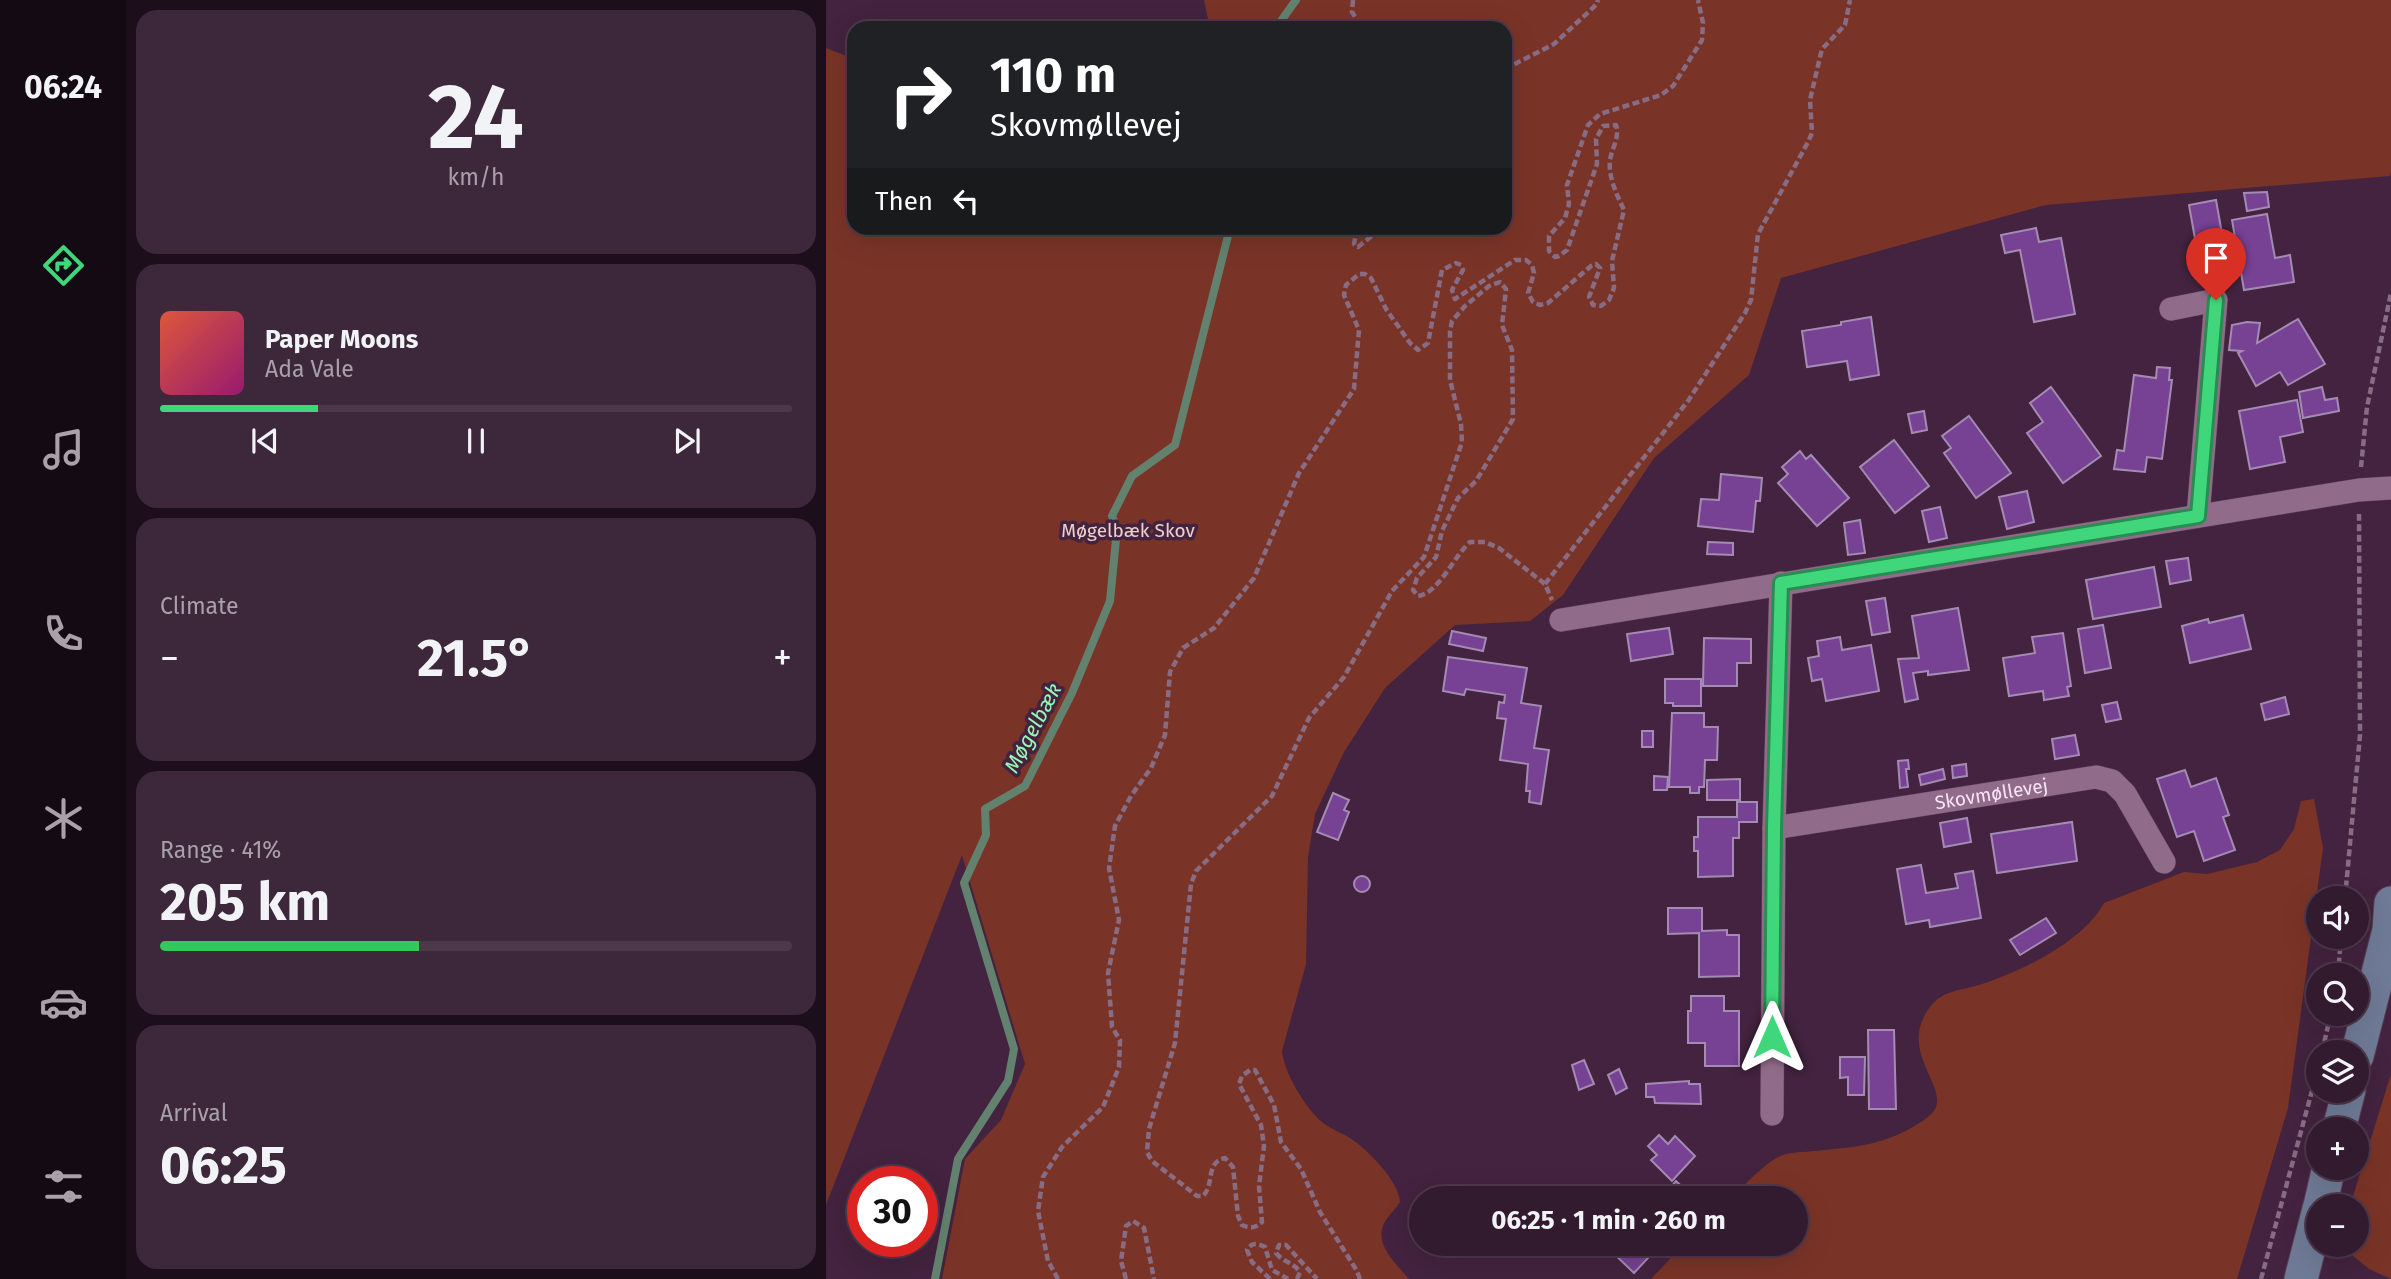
<!DOCTYPE html>
<meta charset="utf-8">
<style>
:root{--surface:#321a2f;--page:#3d273b;--text:#f1f3f6;--muted:#a8a1aa;--line:#4d384b;--accent:#40d77c}
body{margin:0;font-family:"Fira Sans",sans-serif;background:var(--page);color:var(--text);height:100vh;display:flex;flex-direction:column;font-size:26px;white-space:nowrap}
*{box-sizing:border-box;margin:0}
p{font-size:23px;color:var(--muted)}
.icon{flex:none;width:38px;height:38px;fill:none;stroke:currentColor;stroke-width:2;stroke-linecap:round;stroke-linejoin:round}
.map{position:relative;flex:1;overflow:hidden}
.drawer{display:flex;flex-direction:column;gap:10px;padding:10px;background:#1c0e1a;width:700px}
.drawer>*{flex:none}
.banner{position:absolute;left:21px;top:21px;width:665px;height:214px;border-radius:21px;box-shadow:0 7px 28px #0002,0 0 0 2px var(--line);background:#202124;color:#fff;overflow:hidden}
.controls{position:absolute;left:1480px;top:886px;display:grid;gap:14px}
.controls a{display:grid;place-items:center;width:63px;height:63px;border-radius:50%;background:var(--surface);box-shadow:0 7px 28px #0002,0 0 0 2px var(--line);font-size:35px}
.speed{position:absolute;left:21px;top:1166px;display:flex;gap:14px;font-size:35px;font-weight:700;text-align:center}
.speed>*{display:grid;place-content:center;width:91px;height:91px;border-radius:50%;background:var(--surface);box-shadow:0 7px 28px #0002,0 0 0 2px var(--line);line-height:1}
.speed .limit{border:10px solid #d22;background:#fff;color:#111}
.pin{position:absolute;display:grid;place-items:center;width:60px;height:60px;color:#fff;margin:-72px -30px;border-radius:50% 50% 50% 0;rotate:-45deg;box-shadow:0 0 7px #0007}
.pin .icon{rotate:45deg}
.me{position:absolute;width:77px;margin:-38px;rotate:0deg;stroke-linejoin:round;filter:drop-shadow(0 0 5px #0008)}
.turn{display:flex;align-items:center;gap:24px;height:147px;padding:0 28px;font-size:32px}
.turn .icon{width:91px;height:91px;stroke-width:2.5}
.turn b{display:block;font-size:49px;line-height:60px}
.then{display:flex;align-items:center;height:66px;padding:0 28px;background:#0003;gap:14px;font-size:26px}
.big{font-size:52px;font-weight:700;line-height:1.1}
.drawer .widget{flex:1;display:flex;flex-direction:column;justify-content:center;gap:10px;min-width:0;padding:0 24px;border-radius:21px;background:var(--page)}
.drawer .dial{align-items:center;gap:0}
.dial b{font-size:91px;line-height:1}
.song{display:flex;align-items:center;gap:21px}
.cover{width:84px;height:84px;border-radius:10px;background:linear-gradient(135deg,hsl(10 70% 55%),hsl(320 70% 35%))}
.played{height:7px;border-radius:4px;background:linear-gradient(90deg,var(--accent) 25%,var(--line) 25%)}
.keys{display:flex;justify-content:space-around;direction:ltr}
.heat{display:flex;justify-content:space-between;align-items:center;font-size:38px;direction:ltr}
.charge{height:10px;border-radius:5px;background:linear-gradient(90deg,#34c759 41%,var(--line) 0)}
.trip{position:absolute;left:583px;top:1186px;width:399px;height:70px;border-radius:35px;background:var(--surface);box-shadow:0 7px 28px #0002,0 0 0 2px var(--line);font-weight:700;line-height:70px;text-align:center}
main{display:flex;flex:1;min-height:0}
.dock{display:flex;flex-direction:column;width:126px;justify-content:space-around;align-items:center;background:#140a13;color:var(--muted)}
.dock .icon{width:49px;height:49px}
.dock .current{color:var(--accent)}
.dock b{font-size:32px;color:var(--text)}
.map>svg:first-child{display:block}
.green{fill:#7a3427}
.lines{fill:none;stroke-linecap:round;stroke-linejoin:round}
.stream{stroke:#62826f;stroke-width:8}
.building{fill:#774194;stroke:#a48bb3;stroke-width:2}
.minor-casing{stroke:#5b3f57;stroke-width:24}
.secondary-casing{stroke:#5b3f57;stroke-width:35}
.path{stroke:#886c84;stroke-width:4.5;stroke-dasharray:7 3.5;stroke-linecap:butt}
.minor{stroke:#916c8a;stroke-width:23}
.secondary{stroke:#6f7b96;stroke-width:33}
.route-casing{stroke:#2a8c51;stroke-width:18}
.route{stroke:#40d77c;stroke-width:12}
.labels{text-anchor:middle;stroke-width:7;stroke-linejoin:round;paint-order:stroke}
.park-label{font-size:19px;fill:#eccfc9;stroke:#43233f}
.street-label{font-size:19px;fill:#f9e4f5;stroke:#43233f}
.water-label{font-size:21px;font-style:italic;fill:#96fab4;stroke:#43233f}
</style>
<main>
<nav class="dock">
<b>06:24</b>
<svg class="icon current" aria-label="directions" viewBox="0 0 24 24"><path d="M12 3l9 9-9 9-9-9zM9 14v-3h6M13 9l2 2-2 2"/></svg>
<svg class="icon" aria-label="music" viewBox="0 0 24 24"><path d="M9 18V5l10-2v13"/><circle cx="6" cy="18" r="3"/><circle cx="16" cy="16" r="3"/></svg>
<svg class="icon" aria-label="phone" viewBox="0 0 24 24"><path d="M5 4h4l2 5-3 2q2 4 5 5l2-3 5 2v4C11 20 4 13 5 4z"/></svg>
<svg class="icon" aria-label="climate" viewBox="0 0 24 24"><path d="M12 3v18M4 7l16 10M4 17L20 7"/></svg>
<svg class="icon" aria-label="car" viewBox="0 0 24 24"><path d="M5 17H2v-5l4-1 3-4h7l3 4 3 1v5h-3M9 17h6M6 11h13"/><circle cx="7" cy="17" r="2"/><circle cx="17" cy="17" r="2"/></svg>
<svg class="icon" aria-label="filters" viewBox="0 0 24 24"><path d="M4 7h16M4 17h16"/><circle cx="9" cy="7" r="2"/><circle cx="15" cy="17" r="2"/></svg>
</nav>
<section class="drawer">
<div class="widget dial"><b>24</b><p>km/h</p></div>
<div class="widget">
<div class="song"><i class="cover"></i><div><b>Paper Moons</b><p>Ada Vale</p></div></div>
<div class="played"></div>
<div class="keys"><svg class="icon" aria-label="previous" viewBox="0 0 24 24"><path d="M18 5L8 12l10 7zM5 5v14"/></svg><svg class="icon" aria-label="pause" viewBox="0 0 24 24"><path d="M8 5v14M16 5v14"/></svg><svg class="icon" aria-label="next" viewBox="0 0 24 24"><path d="M6 5l10 7-10 7zM19 5v14"/></svg></div>
</div>
<div class="widget"><p>Climate</p>
<div class="heat"><a>−</a><b class="big">21.5°</b><a>+</a></div>
</div>
<div class="widget"><p>Range · 41%</p><b class="big">205 km</b><div class="charge"></div></div>
<div class="widget"><p>Arrival</p><b class="big">06:25</b></div>
</section>
<div class="map">
<svg width="1565" height="1279" viewBox="0 0 1565 1279">
<rect width="100%" height="100%" fill="#43233f"/>
<g class="green">
<path d="M 378,0 L 1565,0 L 1565,171 L 1564,176 L 1220,205 L 955,278 L 923,375 L 828,458 L 737,595 L 704,621 L 629,625 L 559,688 L 518,752 L 489,814 L 482,857 L 480,964 L 456,1051 C 458,1072 479,1108 496,1122 C 504,1129 515,1132 524,1138 C 542,1150 573,1181 574,1202 C 570,1208 564,1214 560,1220 C 545,1242 570,1264 583,1279 L 116,1279 L 139,1159 L 175,1120 L 199,1064 L 136,855 L 0,1205 L 0,48 L 28,59 L 28,228 L 679,228 L 679,28 L 384,28 Z"/>
<path d="M 1488,799 L 1497,848 L 1462,1108 L 1411,1279 L 825,1279 L 858,1244 L 970,1244 L 970,1199 L 904,1199 C 918,1186 941,1160 957,1155 C 967,1152 979,1152 989,1151 C 1030,1147 1060,1145 1095,1122 C 1101,1118 1108,1113 1110,1107 C 1119,1083 1072,1049 1104,1007 C 1116,990 1138,990 1156,984 C 1196,971 1258,941 1278,903 L 1358,872 L 1381,874 L 1431,862 L 1454,850 L 1468,829 L 1475,801 Z"/>
<polygon points="1565,1074 1565,1279 1543,1269 1513,1244 1531,1244 1531,1206 1524,1206"/>
</g>
<g class="lines">
<g class="stream">
<polyline points="450,28 470,0"/>
<polyline points="109,1279 132,1159 182,1081 188,1049 138,883 160,835 159,809 199,786 246,693 284,601 291,529 286,516 306,476 349,445 404,228"/>
</g>
</g>
<g class="building">
<polygon points="1441,192 1443,207 1421,211 1418,193"/>
<polygon points="1390,200 1398,245 1371,250 1363,205"/>
<polygon points="1441,214 1449,258 1464,255 1468,282 1418,290 1406,220"/>
<polygon points="1210,228 1213,242 1235,238 1249,314 1208,322 1194,250 1179,253 1175,235"/>
<polygon points="1045,317 1053,375 1024,380 1021,361 981,367 976,331 1015,325 1015,322"/>
<polygon points="1472,319 1499,364 1462,385 1454,372 1430,386 1412,353 1416,351 1403,350 1406,325 1421,322 1434,323 1431,343"/>
<polygon points="1331,367 1344,368 1343,380 1346,380 1336,459 1321,457 1319,472 1288,469 1291,450 1298,451 1308,375 1330,378"/>
<polygon points="1225,387 1275,456 1237,483 1201,433 1217,422 1204,403"/>
<polygon points="1496,387 1499,400 1511,398 1513,411 1477,418 1473,392"/>
<polygon points="1471,400 1477,432 1454,437 1459,462 1424,469 1413,411"/>
<polygon points="1098,411 1101,430 1086,433 1082,414"/>
<polygon points="1143,416 1185,473 1150,498 1118,453 1125,448 1116,436"/>
<polygon points="1068,440 1103,486 1069,513 1034,467"/>
<polygon points="974,451 980,459 985,455 1023,498 991,526 952,483 962,474 956,467"/>
<polygon points="895,474 936,478 934,501 930,501 927,532 872,526 875,499 893,500"/>
<polygon points="1201,491 1208,522 1181,529 1173,497"/>
<polygon points="1114,507 1121,538 1103,542 1096,511"/>
<polygon points="1034,520 1039,553 1022,555 1018,523"/>
<polygon points="882,542 907,543 907,555 881,554"/>
<polygon points="1362,558 1365,580 1344,584 1340,561"/>
<polygon points="1328,567 1335,607 1267,619 1260,580"/>
<polygon points="1059,598 1064,632 1046,635 1040,601"/>
<polygon points="1132,608 1143,670 1102,675 1102,671 1087,673 1092,699 1079,702 1072,659 1093,658 1086,616"/>
<polygon points="1417,615 1425,649 1364,663 1356,626 1382,619 1383,623"/>
<polygon points="1277,625 1285,668 1259,673 1252,629"/>
<polygon points="843,628 847,654 805,661 801,634"/>
<polygon points="626,631 660,638 657,651 623,644"/>
<polygon points="1237,633 1245,686 1241,687 1243,696 1218,700 1217,691 1183,696 1177,658 1209,653 1206,637"/>
<polygon points="1014,637 1016,650 1045,645 1053,691 1000,701 996,679 986,681 982,658 993,656 991,641"/>
<polygon points="878,638 925,639 925,663 911,663 911,686 877,686"/>
<polygon points="622,657 701,668 695,703 715,706 708,748 723,750 715,804 703,802 704,791 700,791 702,764 674,760 680,719 671,718 673,702 678,703 679,695 640,689 638,695 617,691"/>
<polygon points="839,679 875,679 875,706 847,706 847,703 839,703"/>
<polygon points="1459,697 1463,714 1439,720 1435,704"/>
<polygon points="1291,702 1295,719 1280,722 1276,705"/>
<polygon points="846,713 878,713 878,727 892,727 891,760 879,760 878,787 873,787 873,793 864,793 864,787 843,787"/>
<rect x="816" y="731" width="11" height="16"/>
<polygon points="1249,735 1253,755 1229,759 1226,739"/>
<polygon points="1082,760 1083,769 1080,769 1082,787 1074,788 1072,761"/>
<polygon points="1140,764 1141,776 1127,778 1126,766"/>
<polygon points="1117,769 1119,779 1095,785 1093,775"/>
<polygon points="1359,770 1365,787 1390,778 1403,815 1397,817 1409,850 1378,861 1368,831 1351,837 1331,779"/>
<polygon points="828,776 842,777 841,790 828,790"/>
<polygon points="914,779 914,800 881,800 881,780"/>
<polygon points="507,793 523,800 518,810 523,812 512,840 491,832"/>
<polygon points="911,802 931,802 931,822 913,822 913,838 907,838 907,876 872,877 872,851 868,851 868,837 872,837 872,817 911,817"/>
<polygon points="1141,818 1145,842 1118,847 1114,823"/>
<polygon points="1246,822 1251,861 1171,873 1165,834"/>
<polygon points="1095,865 1100,893 1132,888 1129,874 1147,871 1155,918 1104,927 1103,920 1080,924 1071,869"/>
<circle cx="536" cy="884" r="8"/>
<polygon points="842,908 876,908 876,931 901,930 901,935 913,935 913,976 873,977 873,933 842,934"/>
<polygon points="1220,918 1230,933 1194,955 1184,940"/>
<polygon points="865,996 898,996 898,1011 913,1011 913,1066 879,1066 879,1043 862,1043 862,1011 865,1011"/>
<polygon points="1042,1030 1068,1030 1070,1109 1043,1109"/>
<polygon points="1014,1057 1039,1057 1038,1095 1022,1095 1022,1077 1014,1078"/>
<polygon points="758,1060 768,1084 753,1090 746,1065"/>
<polygon points="793,1069 801,1088 790,1094 782,1075"/>
<polygon points="863,1081 863,1084 874,1084 875,1104 829,1103 828,1097 820,1097 820,1084"/>
<polygon points="833,1135 842,1144 849,1136 869,1156 846,1181 825,1160 831,1155 822,1146"/>
<polygon points="850,1181 869,1199 827,1199 838,1187 842,1191"/>
<polygon points="783,1244 835,1244 808,1273 781,1247"/>
</g>
<g class="lines">
<g class="minor-casing">
<g id="minor">
<polyline points="1345,309 1390,300 1372,516"/>
<polyline points="735,620 1533,490 1565,488"/>
<path id="s1" d="M 948,828 L 1270,777 L 1286,781 L 1299,794 L 1338,862"/>
<polyline points="946,1114 948,828 955,583"/>
</g>
</g>
<g class="secondary-casing">
<g id="secondary">
<polyline points="1531,1056 1563,930 1565,903"/>
<polyline points="1513,1129 1523,1090"/>
<polyline points="1494,1206 1503,1167"/>
<polyline points="1475,1279 1493,1209"/>
</g>
</g>
<g class="path">
<polyline points="527,0 526,12 536,28"/>
<polyline points="679,69 728,44 771,4 772,0"/>
<polyline points="531,228 528,244 532,247 556,228"/>
<polyline points="1535,467 1541,407 1565,293"/>
<polyline points="719,584 862,401 919,313 925,300 932,234 982,142 986,133 984,100 994,57 996,49 1019,25 1024,0"/>
<polyline points="1519,898 1534,735 1533,514"/>
<polyline points="1512,975 1515,936"/>
<polyline points="1496,1052 1505,1013"/>
<path d="M 232,1279 L 222,1261 L 212,1211 L 217,1177 L 236,1147 L 277,1107 L 293,1067 L 294,1040 L 286,1027 L 282,973 L 293,920 L 283,868 L 289,826 L 305,796 L 325,768 L 339,735 L 344,672 L 357,648 L 388,628 L 428,578 L 473,473 L 528,389 L 533,330 L 518,295 L 520,285 L 533,274 L 539,274 L 545,278 L 560,309 L 584,343 L 592,350 L 602,343 L 616,270 L 630,263 L 635,265 L 637,270 L 626,290 L 629,299 L 689,260 L 700,260 L 706,265 L 708,273 L 702,293 L 707,302 L 714,305 L 722,303 L 765,266 L 770,264 L 774,268 L 763,297 L 767,305 L 775,306 L 783,300 L 788,288 L 786,261 L 798,210 C 791,195 782,177 784,160 C 786,148 794,137 790,125 L 777,126 L 770,139 L 771,164 L 741,250 L 733,256 L 729,257 L 723,251 L 723,236 L 739,218 L 743,204 L 741,185 L 762,125 L 774,114 L 835,95 L 847,86 L 876,40 L 877,23 L 872,0"/>
<polyline points="300,1279 295,1261 300,1226 307,1221 318,1228 328,1279"/>
<path d="M 444,1279 L 426,1262 L 421,1250 C 426,1242 431,1243 439,1247 L 446,1270 L 462,1279"/>
<path d="M 471,1279 L 474,1272 C 468,1263 457,1262 450,1253 L 453,1245 L 460,1245 L 491,1279"/>
<path d="M 534,1279 L 531,1271 L 494,1212 L 475,1169 L 455,1142 L 448,1105 L 429,1070 L 424,1070 L 416,1076 L 413,1084 L 435,1125 L 438,1146 L 433,1186 L 436,1222 C 429,1228 425,1229 416,1225 L 412,1216 L 407,1167 L 399,1158 C 379,1162 389,1184 377,1196 L 371,1196 L 326,1161 L 321,1152 L 323,1129 L 349,1043 L 365,884 L 370,871 L 446,796 L 483,718 L 518,677 L 566,591 L 598,557 L 636,442 L 635,424 L 624,380 L 624,331 L 626,321 L 639,306 L 663,286 L 674,282 L 680,289 L 676,325 L 686,350 L 687,419 L 650,481 L 632,498 L 616,531 L 610,557 L 591,578 L 587,590 L 592,596 C 613,593 628,556 644,542 L 659,542 L 673,548 L 719,584 L 726,600"/>
<polyline points="1435,1279 1493,1065"/>
</g>
<use href="#minor" class="minor"/>
<use href="#secondary" class="secondary"/>
</g>
<g class="lines">
<g class="route-casing">
<polyline id="route" points="946,1037 948,828 955,583 1372,516 1390,300"/>
</g>
<use href="#route" class="route"/>
</g>
<g class="labels">
<g class="park-label">
<text x="302" y="537">Møgelbæk Skov</text>
</g>
<g class="street-label">
<text dy="7" stroke="none"><textPath href="#s1" startOffset="220">Skovmøllevej</textPath></text>
</g>
<g class="water-label">
<text transform="translate(207 728) rotate(-62)" y="7">Møgelbæk</text>
</g>
</g>
</svg>
<div class="controls">
<a><svg class="icon" aria-label="sound" viewBox="0 0 24 24"><path d="M4 9h4l5-4v14l-5-4H4zM17 9q2 3 0 6"/></svg></a>
<a><svg class="icon" aria-label="search" viewBox="0 0 24 24"><circle cx="10" cy="10" r="6"/><path d="M15 15l6 6"/></svg></a>
<a><svg class="icon" aria-label="layers" viewBox="0 0 24 24"><path d="M12 4l9 5-9 5-9-5zM3 14l9 5 9-5"/></svg></a>
<a>+</a>
<a>−</a>
</div>
<div class="speed"><div class="limit">30</div></div>
<div class="pin" style="left:1390px;top:300px;background:#d93025"><svg class="icon" aria-label="arrive" viewBox="0 0 24 24"><path d="M6 21V4h12l-3 4 3 4H6"/></svg></div>
<svg class="me" style="left:946px;top:1037px" viewBox="-20 -20 40 40"><path d="M0-17L14 15 0 8-14 15z" fill="#40d77c" stroke="#fff" stroke-width="4"/></svg>
<div class="trip">06:25 · 1 min · 260 m</div>
<div class="banner">
<div class="turn"><svg class="icon" aria-label="right" viewBox="0 0 24 24"><path d="M7 20v-9h11M14 6l5 5-5 5"/></svg><div><b>110 m</b>Skovmøllevej</div></div>
<div class="then">Then<svg class="icon" aria-label="left" viewBox="0 0 24 24"><path d="M17 20v-9H6M10 6l-5 5 5 5"/></svg></div>
</div>
</div>
</main>
